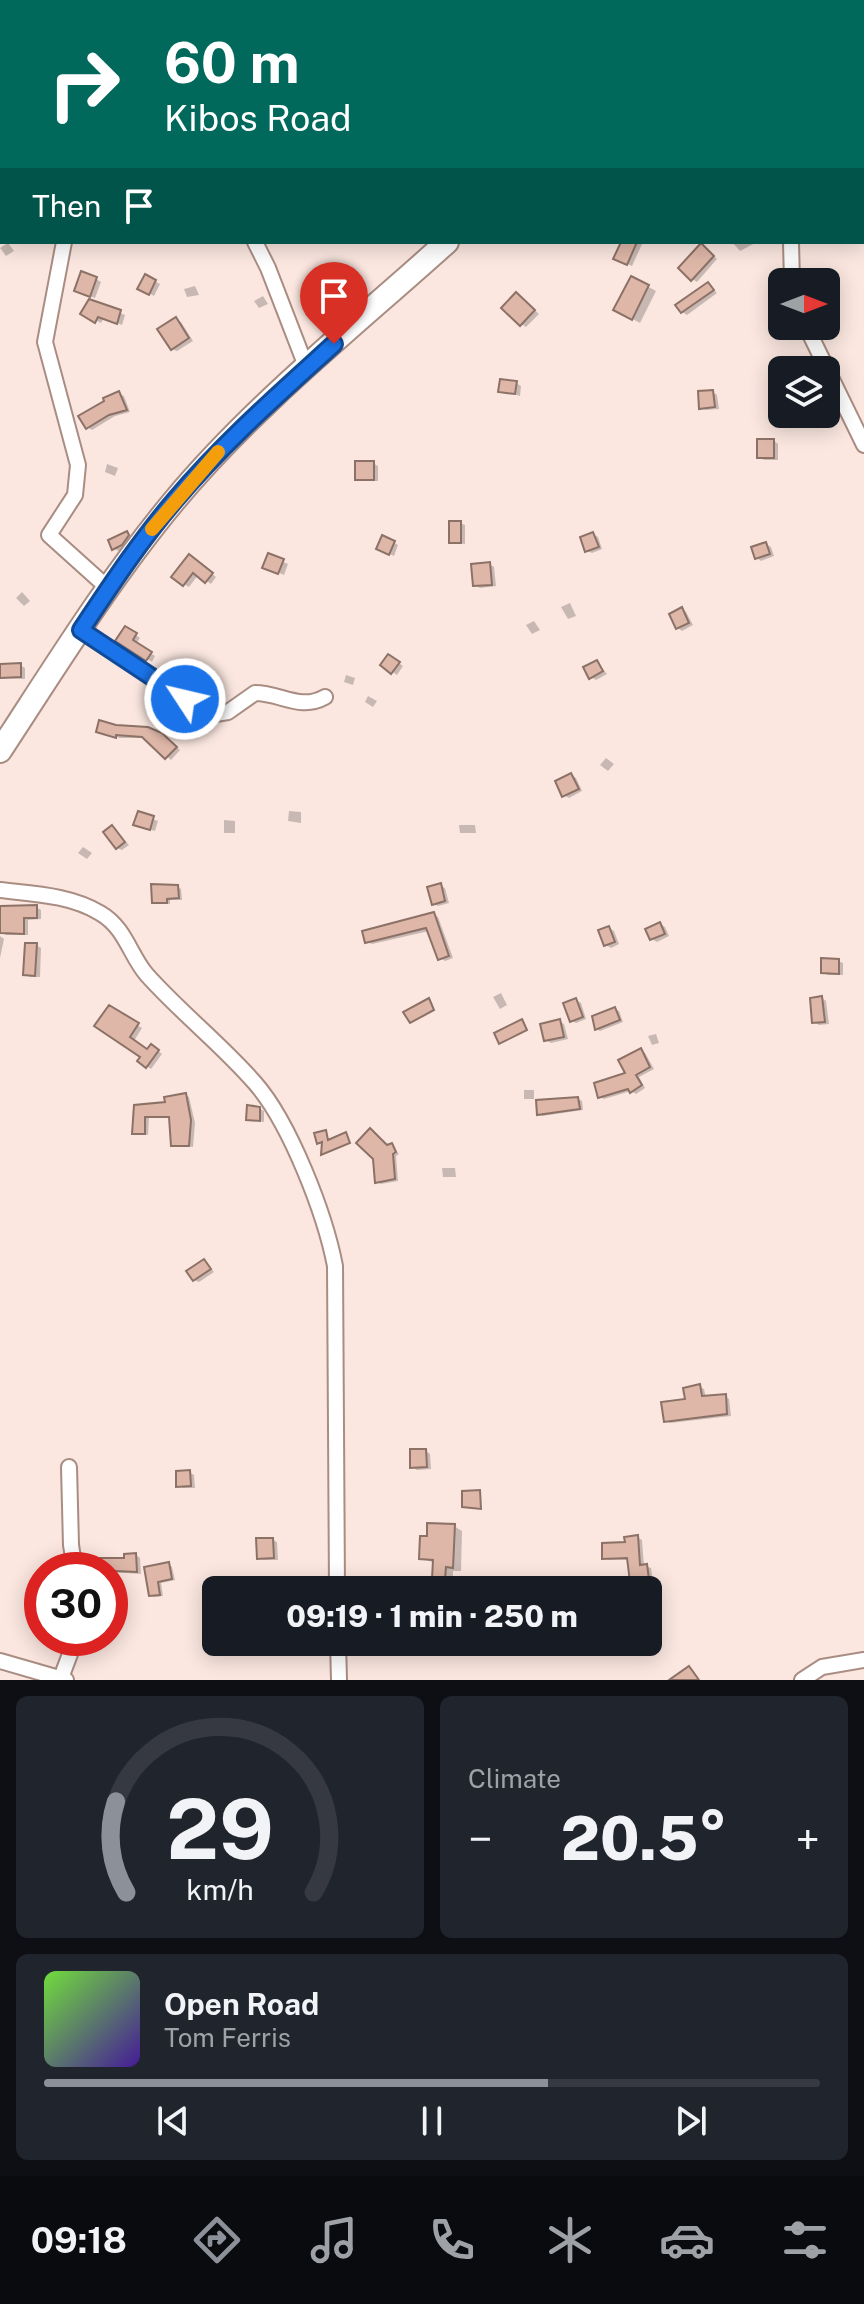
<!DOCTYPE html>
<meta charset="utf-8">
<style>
:root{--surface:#171b24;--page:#20242c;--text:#f1f3f6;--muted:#9ea1a6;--line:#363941;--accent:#8c9099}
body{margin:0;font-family:"Public Sans",sans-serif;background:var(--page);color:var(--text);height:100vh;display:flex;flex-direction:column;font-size:30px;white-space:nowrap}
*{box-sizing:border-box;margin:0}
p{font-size:26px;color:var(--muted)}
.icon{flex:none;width:44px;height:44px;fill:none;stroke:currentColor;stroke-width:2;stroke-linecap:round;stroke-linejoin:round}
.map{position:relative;height:1680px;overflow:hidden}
.details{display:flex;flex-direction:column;gap:16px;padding:16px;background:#0d0f14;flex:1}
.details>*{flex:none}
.guide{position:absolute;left:0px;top:0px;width:864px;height:244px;box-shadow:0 4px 20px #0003;background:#00695c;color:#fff;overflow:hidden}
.needle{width:52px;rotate:90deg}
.tools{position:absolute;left:768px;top:268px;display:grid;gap:16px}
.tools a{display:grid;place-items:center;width:72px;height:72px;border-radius:12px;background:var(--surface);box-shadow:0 4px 20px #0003;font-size:40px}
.speed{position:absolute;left:24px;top:1552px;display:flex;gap:16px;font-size:40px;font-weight:700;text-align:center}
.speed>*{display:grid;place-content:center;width:104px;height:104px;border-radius:50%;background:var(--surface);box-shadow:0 4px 20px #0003;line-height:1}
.speed .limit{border:12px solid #d22;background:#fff;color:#111}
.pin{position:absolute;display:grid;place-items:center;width:68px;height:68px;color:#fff;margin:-82px -34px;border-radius:50% 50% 50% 0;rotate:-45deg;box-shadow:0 0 8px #0007}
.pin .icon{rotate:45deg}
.me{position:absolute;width:88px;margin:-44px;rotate:305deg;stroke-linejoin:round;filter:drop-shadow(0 0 6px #0008)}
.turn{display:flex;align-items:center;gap:28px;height:168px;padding:0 32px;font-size:36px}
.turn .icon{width:104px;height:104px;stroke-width:2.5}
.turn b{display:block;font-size:56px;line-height:68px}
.then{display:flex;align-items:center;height:76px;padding:0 32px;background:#0003;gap:16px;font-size:30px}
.big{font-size:60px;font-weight:800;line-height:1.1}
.details .card{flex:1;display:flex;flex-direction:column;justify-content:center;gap:12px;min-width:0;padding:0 28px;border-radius:12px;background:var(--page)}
.details .dial{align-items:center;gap:0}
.dial svg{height:208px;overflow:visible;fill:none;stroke:var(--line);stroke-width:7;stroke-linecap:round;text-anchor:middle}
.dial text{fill:var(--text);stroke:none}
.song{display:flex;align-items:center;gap:24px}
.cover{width:96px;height:96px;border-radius:12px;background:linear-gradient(135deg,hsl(100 70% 55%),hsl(260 70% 35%))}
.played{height:8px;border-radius:4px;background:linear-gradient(90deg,var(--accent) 65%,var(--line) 65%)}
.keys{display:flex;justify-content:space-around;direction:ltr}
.heat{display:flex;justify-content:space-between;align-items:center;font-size:44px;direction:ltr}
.details .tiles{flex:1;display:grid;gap:16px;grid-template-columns:1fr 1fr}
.card:last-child{grid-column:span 2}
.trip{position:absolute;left:202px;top:1576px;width:460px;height:80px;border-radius:12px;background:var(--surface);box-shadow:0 4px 20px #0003;font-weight:800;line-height:80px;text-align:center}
.tab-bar{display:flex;height:128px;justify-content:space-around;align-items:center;background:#090b0e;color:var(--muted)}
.tab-bar .icon{width:56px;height:56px}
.tab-bar .selected{color:var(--accent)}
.tab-bar b{font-size:36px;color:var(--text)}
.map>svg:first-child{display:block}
.shadow{fill:#0003}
.building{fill:#deb7a8;stroke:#8c7166;stroke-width:2}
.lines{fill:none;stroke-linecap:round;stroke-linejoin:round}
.street-casing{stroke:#aa8d82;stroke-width:18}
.primary-casing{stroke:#aa8d82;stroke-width:26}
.street{stroke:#fff;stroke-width:14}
.primary{stroke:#fff;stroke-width:22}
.route-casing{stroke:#114b97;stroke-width:20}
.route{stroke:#1a73e8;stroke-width:14}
.slow{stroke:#f59e0b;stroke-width:14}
</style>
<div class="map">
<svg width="864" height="1680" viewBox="0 0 864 1680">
<rect width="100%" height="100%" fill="#fbe7e0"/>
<g class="shadow">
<polygon points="864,60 864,84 862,83"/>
<polygon points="623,242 643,242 632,266 615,258"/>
<polygon points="732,242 757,242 740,251"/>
<polygon points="8,243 14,251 6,256 0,248"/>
<polygon points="706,249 717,259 697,282 692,279"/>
<polygon points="146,277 160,284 154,296 140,288"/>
<polygon points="632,278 656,291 640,323 616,310"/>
<polygon points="96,279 101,282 95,298 81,293"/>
<polygon points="708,285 717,293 687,315 682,312"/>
<polygon points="195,286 199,295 187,297 184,289"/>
<polygon points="263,296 268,304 259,308 254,301"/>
<polygon points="521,297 539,314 526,327 521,324"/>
<polygon points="90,301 125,315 122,325 104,318 101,323 83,313"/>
<polygon points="176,320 181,322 193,341 177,351 172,349"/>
<polygon points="516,383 521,386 520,396 501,391"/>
<polygon points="713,392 717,395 719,409 706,410 701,408"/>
<polygon points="119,394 124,396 130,412 115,416 92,430 87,427 106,401"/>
<polygon points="774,441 778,444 778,460 764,460 759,457"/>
<polygon points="373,463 378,466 378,481 362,481 357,478"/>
<polygon points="107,464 118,468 115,476 105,472"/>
<polygon points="460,523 465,525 465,544 451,542"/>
<polygon points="127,533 133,539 127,547 118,551 114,548"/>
<polygon points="593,534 598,537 602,549 592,553 587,551"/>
<polygon points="394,543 398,545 394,556 383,551"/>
<polygon points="766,544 771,547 774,556 761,561 757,558"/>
<polygon points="269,556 288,564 284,575 270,569"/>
<polygon points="194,560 216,577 211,584 198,575 189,587 184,584"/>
<polygon points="489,564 494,567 496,586 480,588 475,585"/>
<polygon points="22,592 30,601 24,606 16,598"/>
<polygon points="570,603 576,616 568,619 561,607"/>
<polygon points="682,610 686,612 693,625 682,631 678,628"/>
<polygon points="534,621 540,630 532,634 526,625"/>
<polygon points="126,628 140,638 136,644 155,656 152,662 118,640"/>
<polygon points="389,656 403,666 397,675 382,665"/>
<polygon points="597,662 607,674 596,680 591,677"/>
<polygon points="0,665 20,665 25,668 25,679 0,678"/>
<polygon points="346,675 355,678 353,685 344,682"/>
<polygon points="368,696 377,701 373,707 365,702"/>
<polygon points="102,733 166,738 180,750 171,760 146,738 120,738"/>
<polygon points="606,758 614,764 608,771 600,765"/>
<polygon points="571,775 576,778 582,791 569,798 564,795"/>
<polygon points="289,811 301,812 301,823 288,821"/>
<polygon points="139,814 158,821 155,831 140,827"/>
<polygon points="224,820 235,821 235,833 224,833"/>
<polygon points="459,825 475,825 476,833 460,833"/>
<polygon points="112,827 129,845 122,850 117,848"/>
<polygon points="83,847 92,853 87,859 78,853"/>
<polygon points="441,886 445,888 449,903 438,906 434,904"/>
<polygon points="177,887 181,889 182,900 170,900 170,904 154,902"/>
<polygon points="36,907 41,910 41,919 28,920 28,935 6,935 1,932"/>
<polygon points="433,914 438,917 453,958 445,961 440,958 429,931 372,944 367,942"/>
<polygon points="660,924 665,927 669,936 657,942 652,939"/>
<polygon points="609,928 614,931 619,944 611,948 606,945"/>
<polygon points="0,936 4,939 0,958"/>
<polygon points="36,945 41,948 40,977 30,977 25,974"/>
<polygon points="838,961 843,963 843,975 828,975 823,972"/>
<polygon points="501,993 507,1005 500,1009 493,997"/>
<polygon points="822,998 826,1001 829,1024 819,1025 814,1022"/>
<polygon points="576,1000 581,1003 586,1019 576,1023 571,1020"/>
<polygon points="109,1008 142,1028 134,1041 148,1051 156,1049 162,1054 151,1069 147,1066"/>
<polygon points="615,1009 619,1011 623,1022 600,1031 596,1029"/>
<polygon points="559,1021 564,1024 568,1039 551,1043 546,1040"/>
<polygon points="656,1034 659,1043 652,1045 648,1036"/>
<polygon points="641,1051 645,1053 654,1069 639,1077 645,1088 636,1094 631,1091 604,1099 600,1097 628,1074"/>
<rect x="524" y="1090" width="10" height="9"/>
<polygon points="185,1095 189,1097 195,1123 193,1147 173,1145 171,1118 149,1118 148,1135 134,1133 135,1107 168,1104"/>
<polygon points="578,1099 582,1101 583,1110 542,1116 539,1114"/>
<polygon points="260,1109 264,1111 264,1122 248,1119"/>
<polygon points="392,1145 399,1154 396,1156 398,1181 381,1184 377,1182 388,1146"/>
<polygon points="442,1168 455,1168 456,1177 443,1177"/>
<polygon points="204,1261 214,1272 199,1282 194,1280"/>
<polygon points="700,1387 704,1389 706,1398 725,1396 729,1399 731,1416 670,1423 666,1421"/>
<polygon points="426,1451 430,1454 431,1469 417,1470 412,1467"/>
<polygon points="189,1472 194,1475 195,1488 183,1488 178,1486"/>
<polygon points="454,1526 462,1531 461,1571 453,1571 453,1582 442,1582 434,1578 435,1563 421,1558 429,1538"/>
<polygon points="637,1537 642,1540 644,1566 651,1568 653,1582 636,1584 632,1581 629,1560 609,1560 604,1558"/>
<polygon points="273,1540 277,1542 278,1560 264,1560 259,1558"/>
<polygon points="136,1555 140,1558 141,1574 110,1572 110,1570"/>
<polygon points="168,1564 172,1567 175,1580 161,1583 163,1596 154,1597 150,1595 147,1569"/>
<polygon points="110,1596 118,1596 119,1606 110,1606"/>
</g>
<g class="building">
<polygon points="621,242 637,242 627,265 613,259"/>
<polygon points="701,243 714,256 691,281 678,268"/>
<polygon points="81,271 97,277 90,297 74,291"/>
<polygon points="145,274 156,280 149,295 137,289"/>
<polygon points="631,276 649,285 632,320 613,310"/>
<polygon points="708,282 714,290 681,313 675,305"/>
<polygon points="516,292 535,310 520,326 501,308"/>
<polygon points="89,299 121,310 117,324 98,317 95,323 80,314"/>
<polygon points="176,317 189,338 171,350 157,329"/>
<polygon points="500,379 517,381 515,394 498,392"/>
<polygon points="713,390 715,407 699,409 698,391"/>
<polygon points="119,391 127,410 109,415 86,429 78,416 104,401 103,398"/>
<rect x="757" y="439" width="17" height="19"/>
<rect x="355" y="461" width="19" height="19"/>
<rect x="449" y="521" width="12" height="22"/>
<polygon points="127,531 129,535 122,545 112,550 108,540"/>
<polygon points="593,532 599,547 585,552 580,537"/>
<polygon points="382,535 395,541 389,555 376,549"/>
<polygon points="766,542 770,554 755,559 751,547"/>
<polygon points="268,553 284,559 278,574 262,568"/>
<polygon points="189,554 213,573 205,583 193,573 183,586 171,577"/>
<polygon points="490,562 492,585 473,586 471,564"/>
<polygon points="682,607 689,623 676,629 669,614"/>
<polygon points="125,626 137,633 133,640 152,652 146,661 115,641"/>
<polygon points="388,654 400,662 391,674 380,665"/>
<polygon points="597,660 603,671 589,679 583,667"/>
<polygon points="21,663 21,677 0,678 0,664"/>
<polygon points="99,720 116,725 148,727 162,733 177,747 165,759 142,737 116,735 116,738 96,732"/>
<polygon points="571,773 579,789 562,797 555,781"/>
<polygon points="138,811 154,816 150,830 133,825"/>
<polygon points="112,825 125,842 116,849 103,832"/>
<polygon points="441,883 445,901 432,905 427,887"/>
<polygon points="151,884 178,885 179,898 167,899 167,903 152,903"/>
<polygon points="37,905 37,918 24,918 24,934 0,933 0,906"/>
<polygon points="434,912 449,956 438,960 426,928 365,943 362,931"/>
<polygon points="660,922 665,934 650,940 645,929"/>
<polygon points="609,926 615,942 604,946 598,930"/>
<polygon points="25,943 37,943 35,976 23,975"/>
<polygon points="821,958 839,959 839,974 821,973"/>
<polygon points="822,996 825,1022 812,1023 810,998"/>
<polygon points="429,998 434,1010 410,1023 403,1012"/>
<polygon points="576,998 583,1017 570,1022 563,1003"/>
<polygon points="109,1005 139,1023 130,1037 147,1049 151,1044 159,1050 146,1068 137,1061 140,1057 94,1026"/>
<polygon points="615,1007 620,1020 595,1030 592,1016"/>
<polygon points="522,1019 527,1030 499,1044 494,1033"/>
<polygon points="560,1019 564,1037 544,1041 540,1024"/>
<polygon points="641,1048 650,1067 636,1075 642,1085 630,1093 628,1089 598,1098 594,1083 625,1073 618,1060"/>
<polygon points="186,1093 191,1120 189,1146 171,1146 169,1117 145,1117 145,1134 132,1134 134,1105 165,1102 164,1097"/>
<polygon points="578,1097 580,1109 537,1115 536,1100"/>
<polygon points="247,1105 260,1107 260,1121 246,1120"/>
<polygon points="370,1128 387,1145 392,1143 396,1152 393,1154 395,1179 375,1183 373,1159 356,1143"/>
<polygon points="326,1130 328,1140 346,1132 350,1143 321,1155 322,1142 317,1144 314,1133"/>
<polygon points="204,1259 211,1269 193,1281 186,1271"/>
<polygon points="700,1384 702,1396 726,1394 727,1414 664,1422 661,1402 685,1399 683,1388"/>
<polygon points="410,1449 426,1449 427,1467 410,1468"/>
<polygon points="190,1470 191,1486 176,1487 176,1471"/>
<polygon points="480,1490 481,1509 462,1507 462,1491"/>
<polygon points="427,1523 455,1524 453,1568 446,1567 445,1579 432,1579 433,1560 419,1559 420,1536 427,1536"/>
<polygon points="638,1535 640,1565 647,1564 649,1580 630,1582 627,1558 602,1559 602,1543 625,1542 624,1537"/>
<polygon points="256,1538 273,1538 274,1558 257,1559"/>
<polygon points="136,1553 137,1572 93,1570 93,1558 124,1558 124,1554"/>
<polygon points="169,1562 172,1579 158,1582 160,1595 149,1596 144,1567"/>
<polygon points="689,1666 699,1680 669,1680"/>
</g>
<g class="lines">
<g class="street-casing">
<g id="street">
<polyline points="411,0 412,2"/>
<polyline points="0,15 2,19"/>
<polyline points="862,108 864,107"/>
<polyline points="0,197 2,197"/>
<polyline points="64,242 45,342 78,465 75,495 49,535 109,589"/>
<polyline points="255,242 268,268 307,369"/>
<polyline points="791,242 792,282"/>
<polyline points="806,326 864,445"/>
<path d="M 81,630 L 209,715 L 228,712 L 255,693 C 281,693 300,711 325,697"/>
<path d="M 0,890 C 34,894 70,895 100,913 C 126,928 130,956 147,975 C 181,1013 222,1045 255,1083 C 290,1123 325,1214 335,1266 L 337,1590"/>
<polyline points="69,1467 71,1545 75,1570"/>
<polyline points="338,1642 339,1680"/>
<polyline points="0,1661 66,1680"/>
<polyline points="61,1678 76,1638"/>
<polyline points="802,1680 822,1667 864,1660"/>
</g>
</g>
<g class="primary-casing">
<g id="primary">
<polyline points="706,2 708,0"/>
<path d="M 0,751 C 55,667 110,578 174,501 C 254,405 355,325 447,242"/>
</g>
</g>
<use href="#street" class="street"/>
<use href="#primary" class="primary"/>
</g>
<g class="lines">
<g class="route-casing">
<path id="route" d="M 185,699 L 81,630 C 111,585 140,541 175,500 C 223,443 279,394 334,344"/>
</g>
<use href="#route" class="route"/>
<polyline class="slow" points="152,529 218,452"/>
</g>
</svg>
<div class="tools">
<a><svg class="needle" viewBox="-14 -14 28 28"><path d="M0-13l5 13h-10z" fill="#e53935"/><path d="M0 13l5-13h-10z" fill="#9ea1a6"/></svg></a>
<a><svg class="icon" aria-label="layers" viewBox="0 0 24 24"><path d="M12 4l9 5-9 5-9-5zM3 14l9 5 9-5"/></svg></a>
</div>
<div class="speed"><div class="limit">30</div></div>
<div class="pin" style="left:334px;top:344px;background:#d93025"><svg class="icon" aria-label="arrive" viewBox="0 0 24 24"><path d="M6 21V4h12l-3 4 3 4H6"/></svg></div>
<svg class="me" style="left:185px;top:699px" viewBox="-20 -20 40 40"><circle r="17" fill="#1a73e8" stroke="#fff" stroke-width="3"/><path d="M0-11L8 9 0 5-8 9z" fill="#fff"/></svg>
<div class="trip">09:19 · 1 min · 250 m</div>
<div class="guide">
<div class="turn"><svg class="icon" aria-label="right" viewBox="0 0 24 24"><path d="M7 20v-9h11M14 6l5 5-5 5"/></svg><div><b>60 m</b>Kibos Road</div></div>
<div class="then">Then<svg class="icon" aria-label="arrive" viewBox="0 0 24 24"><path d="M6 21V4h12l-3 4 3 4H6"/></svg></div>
</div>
</div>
<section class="details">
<div class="tiles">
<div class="card dial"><svg viewBox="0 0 100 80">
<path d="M14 69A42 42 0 1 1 86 69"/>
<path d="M14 69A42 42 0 0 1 10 34" stroke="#8c9099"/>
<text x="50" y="56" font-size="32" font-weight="700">29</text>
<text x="50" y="72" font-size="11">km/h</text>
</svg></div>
<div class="card"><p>Climate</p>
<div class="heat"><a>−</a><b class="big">20.5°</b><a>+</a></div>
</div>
<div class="card">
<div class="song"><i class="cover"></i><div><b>Open Road</b><p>Tom Ferris</p></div></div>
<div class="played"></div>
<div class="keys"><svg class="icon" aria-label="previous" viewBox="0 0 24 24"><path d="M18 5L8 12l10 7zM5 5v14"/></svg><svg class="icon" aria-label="pause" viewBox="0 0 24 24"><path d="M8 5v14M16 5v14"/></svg><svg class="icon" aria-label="next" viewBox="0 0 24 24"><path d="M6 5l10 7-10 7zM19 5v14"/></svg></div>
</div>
</div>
</section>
<nav class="tab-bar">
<b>09:18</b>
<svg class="icon selected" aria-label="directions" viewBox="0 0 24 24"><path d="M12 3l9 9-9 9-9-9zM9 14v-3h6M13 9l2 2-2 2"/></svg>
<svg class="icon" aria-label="music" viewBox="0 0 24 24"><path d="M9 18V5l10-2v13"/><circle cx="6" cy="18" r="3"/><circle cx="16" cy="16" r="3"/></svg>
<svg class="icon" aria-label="phone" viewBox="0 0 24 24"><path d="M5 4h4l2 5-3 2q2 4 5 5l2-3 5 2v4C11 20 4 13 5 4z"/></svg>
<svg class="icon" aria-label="climate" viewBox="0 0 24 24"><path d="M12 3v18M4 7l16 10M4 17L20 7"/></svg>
<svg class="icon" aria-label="car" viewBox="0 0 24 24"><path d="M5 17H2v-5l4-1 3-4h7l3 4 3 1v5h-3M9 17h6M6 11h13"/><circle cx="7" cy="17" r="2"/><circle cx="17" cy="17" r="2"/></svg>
<svg class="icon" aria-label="filters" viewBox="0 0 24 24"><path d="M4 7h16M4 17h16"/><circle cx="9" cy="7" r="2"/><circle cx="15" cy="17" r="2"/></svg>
</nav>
